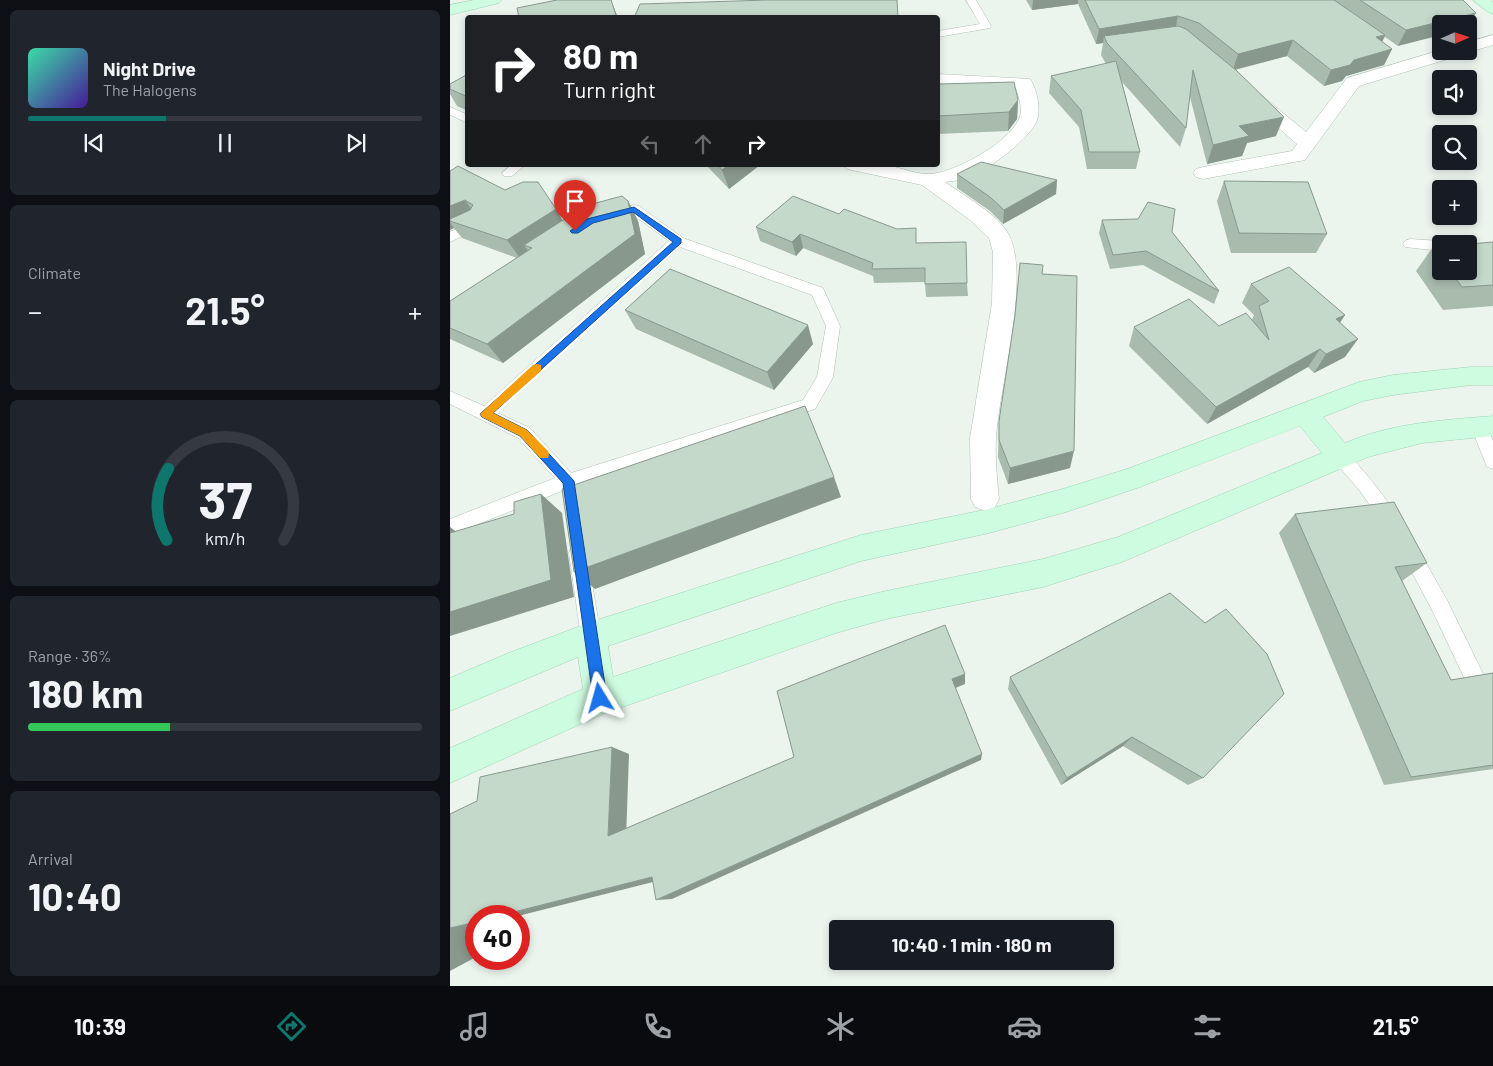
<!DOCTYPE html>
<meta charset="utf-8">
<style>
:root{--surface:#171b24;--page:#20242c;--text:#f1f3f6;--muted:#9ea1a6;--line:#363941;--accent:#0f766e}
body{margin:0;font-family:Barlow,sans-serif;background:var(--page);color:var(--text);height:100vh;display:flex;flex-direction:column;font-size:19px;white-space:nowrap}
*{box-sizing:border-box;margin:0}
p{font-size:16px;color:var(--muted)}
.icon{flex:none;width:28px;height:28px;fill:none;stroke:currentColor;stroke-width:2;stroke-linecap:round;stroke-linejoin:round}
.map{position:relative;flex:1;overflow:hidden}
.details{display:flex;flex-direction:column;gap:10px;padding:10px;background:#0d0f14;width:450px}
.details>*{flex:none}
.banner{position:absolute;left:15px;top:15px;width:475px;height:152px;border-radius:5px;box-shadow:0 2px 8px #0003;background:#202124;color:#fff;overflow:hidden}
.needle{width:32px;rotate:87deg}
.fabs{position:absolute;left:982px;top:15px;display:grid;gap:10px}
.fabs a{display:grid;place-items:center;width:45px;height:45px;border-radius:5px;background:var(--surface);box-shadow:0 2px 8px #0003;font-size:25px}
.speed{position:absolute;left:15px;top:905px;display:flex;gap:10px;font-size:25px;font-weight:700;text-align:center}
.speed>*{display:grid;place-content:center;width:65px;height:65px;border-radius:50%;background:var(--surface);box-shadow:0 2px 8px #0003;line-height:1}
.speed .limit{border:8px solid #d22;background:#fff;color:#111}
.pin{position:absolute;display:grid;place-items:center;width:42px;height:42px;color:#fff;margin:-51px -21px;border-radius:50% 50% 50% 0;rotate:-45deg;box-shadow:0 0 5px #0007}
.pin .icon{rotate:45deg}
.me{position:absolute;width:55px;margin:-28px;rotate:352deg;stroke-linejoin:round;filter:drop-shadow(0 0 4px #0008)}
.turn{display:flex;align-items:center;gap:18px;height:105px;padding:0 15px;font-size:22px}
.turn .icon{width:65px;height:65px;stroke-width:2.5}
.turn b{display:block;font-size:35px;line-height:42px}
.lanes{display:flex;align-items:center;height:48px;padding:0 15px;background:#0003;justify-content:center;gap:25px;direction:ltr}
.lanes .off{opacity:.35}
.big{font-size:38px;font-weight:700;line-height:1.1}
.details .card{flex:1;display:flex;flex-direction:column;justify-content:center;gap:8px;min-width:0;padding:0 18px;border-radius:8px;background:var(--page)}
.details .dial{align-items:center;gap:0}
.dial svg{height:130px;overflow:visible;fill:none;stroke:var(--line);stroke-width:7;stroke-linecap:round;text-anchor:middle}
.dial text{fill:var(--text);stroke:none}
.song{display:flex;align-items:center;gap:15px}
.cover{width:60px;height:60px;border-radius:8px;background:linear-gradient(135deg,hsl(160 70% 55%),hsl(260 70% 35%))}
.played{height:5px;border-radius:2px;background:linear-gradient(90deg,var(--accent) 35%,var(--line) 35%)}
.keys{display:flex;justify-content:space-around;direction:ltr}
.heat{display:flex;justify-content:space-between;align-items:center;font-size:28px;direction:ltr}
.charge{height:8px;border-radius:4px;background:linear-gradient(90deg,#34c759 36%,var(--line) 0)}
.trip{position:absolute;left:379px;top:920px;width:285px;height:50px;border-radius:5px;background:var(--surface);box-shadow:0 2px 8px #0003;font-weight:700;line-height:50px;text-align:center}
.tabs{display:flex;height:80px;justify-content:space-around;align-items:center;background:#090b0e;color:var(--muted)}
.tabs .icon{width:35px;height:35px}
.tabs .active{color:var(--accent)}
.tabs b{font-size:22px;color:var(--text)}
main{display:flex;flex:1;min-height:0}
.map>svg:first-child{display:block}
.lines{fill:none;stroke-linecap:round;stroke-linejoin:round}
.lane-casing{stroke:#aec0b3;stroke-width:1}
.street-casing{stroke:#aec0b3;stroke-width:1}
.secondary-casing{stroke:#9fd5b3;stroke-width:1}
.lane{fill:#fff;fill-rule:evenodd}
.street{fill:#fff;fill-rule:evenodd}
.secondary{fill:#cefce0;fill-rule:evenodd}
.wall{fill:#a9bbad}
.shaded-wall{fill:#89988d}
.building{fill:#c4d9c9;stroke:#89988d}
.route{fill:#1a73e8;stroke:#114b97}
.slow{fill:#f59e0b}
</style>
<main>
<section class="details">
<div class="card">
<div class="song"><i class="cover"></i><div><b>Night Drive</b><p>The Halogens</p></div></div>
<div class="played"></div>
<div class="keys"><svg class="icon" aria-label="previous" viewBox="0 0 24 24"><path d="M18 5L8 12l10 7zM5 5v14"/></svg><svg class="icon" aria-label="pause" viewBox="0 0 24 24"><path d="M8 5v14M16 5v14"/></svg><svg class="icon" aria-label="next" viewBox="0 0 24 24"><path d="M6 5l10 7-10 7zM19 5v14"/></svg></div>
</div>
<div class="card"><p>Climate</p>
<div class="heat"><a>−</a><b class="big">21.5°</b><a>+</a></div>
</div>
<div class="card dial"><svg viewBox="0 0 100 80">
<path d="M14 69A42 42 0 1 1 86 69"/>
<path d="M14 69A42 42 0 0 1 15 25" stroke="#0f766e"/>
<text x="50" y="56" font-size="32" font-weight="700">37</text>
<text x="50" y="72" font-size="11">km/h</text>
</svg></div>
<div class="card"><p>Range · 36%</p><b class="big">180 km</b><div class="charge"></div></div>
<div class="card"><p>Arrival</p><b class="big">10:40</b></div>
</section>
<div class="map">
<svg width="1043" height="986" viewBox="0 0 1043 986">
<rect width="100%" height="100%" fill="#ebf5ee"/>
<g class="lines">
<g class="lane-casing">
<g id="lane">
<polygon points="516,0 526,0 541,26 540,28 488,37 488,31 530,24"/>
<polygon points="0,107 18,115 18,123 0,115"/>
<polygon points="61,165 75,165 62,176 54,176 52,173"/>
<path d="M 184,205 L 189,206 L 233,238 L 373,288 L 390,326 L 383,377 L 381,381 L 365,409 L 128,485 L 129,490 L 126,495 L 120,497 L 114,495 L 112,491 L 0,535 L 0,519 L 105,478 L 68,438 L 0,404 L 0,391 L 34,406 L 219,241 L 182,214 L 159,220 L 152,216 L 154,213 ZM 230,247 L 362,295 L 376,326 L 367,377 L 353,400 L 121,473 L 80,428 L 48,413 Z"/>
<polygon points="27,220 34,224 32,227 0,242 0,232"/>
<polygon points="960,239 991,241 996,244 991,244 991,251 955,247 953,244 955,241"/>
<polygon points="1029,420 1035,422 1043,441 1043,469 1037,467 1021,427 1023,422"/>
<polygon points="891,450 897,452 922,481 949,517 952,523 949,529 943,531 937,529 910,491 885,462 883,457 885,452"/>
<polygon points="958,540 964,542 997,600 1043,694 1043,728 1036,724 983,612 949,548 952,542"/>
<polygon points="128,545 135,547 137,553 151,637 148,644 141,647 134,644 131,637 119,553 121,547"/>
</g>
</g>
<g class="street-casing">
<g id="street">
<polygon points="1043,35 1043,45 1019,52 1016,51 1019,51 1019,42"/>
<polygon points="991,50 1013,51 1011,55 909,86 855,160 753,179 746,177 743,173 746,169 753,167 842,151 847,144 797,101 794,97 797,93 803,92 809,93 856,132 897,78"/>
<path d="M 488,74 L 580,79 C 587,89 591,109 587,120 C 582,137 538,170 521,176 C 513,180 503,181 495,182 C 514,196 548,214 559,235 C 581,278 549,388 546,438 C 545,458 547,479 549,499 L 545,507 L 535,511 L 525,507 L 521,499 L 520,438 L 542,303 L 543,252 L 539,238 L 520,220 L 472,185 L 397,169 L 394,165 C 407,165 420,164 433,165 C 448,166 463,174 478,174 C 503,174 556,144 568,121 C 574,111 569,98 566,88 L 488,84 Z"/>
</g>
</g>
<g class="secondary-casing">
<g id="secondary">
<polygon points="24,0 52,0 49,3 0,15 0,5"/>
<polygon points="1023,0 1041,0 1043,2 1043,14 1038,12"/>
<path d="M 1021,367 L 1043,367 L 1043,385 L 1021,385 L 943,395 L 913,401 L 873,417 L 895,443 C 942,423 993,420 1043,416 L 1043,436 L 972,443 L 918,457 L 672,562 L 593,587 L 436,619 L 386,633 L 155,713 L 0,783 L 0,748 L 133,689 L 128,657 L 0,711 L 0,678 L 56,654 L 141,622 L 411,535 L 539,509 L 616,488 L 677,469 L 909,382 L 943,375 ZM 850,426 L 872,453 L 668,537 L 593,559 L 436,591 L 386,603 L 163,677 L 158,646 L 411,561 L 539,533 L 616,512 L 690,487 Z"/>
</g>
</g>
<use href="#lane" class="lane"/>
<use href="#street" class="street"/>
<use href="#secondary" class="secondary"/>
</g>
<g class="wall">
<polygon points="576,0 1013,0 948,46 935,37 932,42 942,49 934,65 896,76 892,81 874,86 837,56 785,70 826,136 797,143 792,156 757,164 740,97 736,128 730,147 672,82 690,152 686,169 637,169 629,127 599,93 601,76 656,64 651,55 653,43 646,44 628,4 582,10"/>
<polygon points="18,74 18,111 7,106 0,94 0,84"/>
<polygon points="488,84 568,100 567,119 558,131 488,134"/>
<polygon points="256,165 310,165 279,189"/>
<polygon points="0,171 113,221 178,201 188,221 195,254 53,363 0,339 0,301 67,258 12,238 4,228 0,230"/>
<polygon points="507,174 607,180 606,194 553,224 540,211 507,188"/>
<polygon points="774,181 877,234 866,253 781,253 767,201"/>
<polygon points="389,214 467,243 517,283 518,296 476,297 475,282 424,283 423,276 353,248 346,256 310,241 306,227"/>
<polygon points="652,220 722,232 769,291 764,304 693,265 660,269 649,233"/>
<polygon points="1043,242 1043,306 993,310 966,271 983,247 991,246 991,271 1019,271"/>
<polygon points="592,274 620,468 558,484 548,457 549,421"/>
<polygon points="801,284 895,315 890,323 895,357 864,373 858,367 757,424 679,346 684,327 769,326 802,320 804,315 792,303"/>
<polygon points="175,310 363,344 324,390 186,329"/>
<polygon points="845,514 977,563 952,581 1001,680 1043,673 1043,769 934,785 829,533"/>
<polygon points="720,593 753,778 738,785 673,746 611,785 558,689 560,677"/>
</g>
<g class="shaded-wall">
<polygon points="161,0 168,18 152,18"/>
<polygon points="583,0 628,0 628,4 582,10"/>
<polygon points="1026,13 1019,25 1019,24 991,24 991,35 948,46 956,30"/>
<polygon points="728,16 725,31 654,36 653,43 646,44 649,29"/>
<polygon points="935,35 928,51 926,37"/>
<polygon points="843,40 837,56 783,70 788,54"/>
<polygon points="942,49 934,65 896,76 892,81 874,86 881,70 904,60"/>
<polygon points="568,100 567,119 558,131 559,112"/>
<polygon points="834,117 826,136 797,143 792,156 757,164 763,145 789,126"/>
<polygon points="278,165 310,165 279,189 272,170"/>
<polygon points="607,180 606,194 553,224 554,210"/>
<polygon points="15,200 28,218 0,221 0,206"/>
<polygon points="178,201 188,221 195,254 53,363 37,344"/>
<polygon points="106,209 117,228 74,245 79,252 70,258 57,240"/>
<polygon points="0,222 4,228 0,230"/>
<polygon points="350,234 353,248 346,256 342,242"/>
<polygon points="895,315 882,334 886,319"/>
<polygon points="358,325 363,344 324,390 317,372"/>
<polygon points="908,339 895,357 864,373 876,354"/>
<polygon points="870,349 858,367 757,424 766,407"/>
<polygon points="624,451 620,468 558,484 560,468"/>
<polygon points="384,477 391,497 145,589 124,572"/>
<polygon points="91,494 112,513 124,597 0,636 0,612"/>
<polygon points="0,527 19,541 0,540"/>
<polygon points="515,674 515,684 503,689 502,679"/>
<polygon points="682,737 673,746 611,785 617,778"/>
<polygon points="162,747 179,754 176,839 158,836"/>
<polygon points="532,754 531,760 222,899 206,900"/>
<polygon points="202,877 219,878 68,916 48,916"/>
<polygon points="26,922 26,927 23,928 26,957 0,971 0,928"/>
</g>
<g class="building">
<polygon points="107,0 161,0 166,15 152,18 69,18 67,8"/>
<polygon points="318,0 447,0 448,18 184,18 190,4"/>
<polygon points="635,0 884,0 935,35 926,37 942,49 904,60 900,65 881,70 843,40 788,54 749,23 728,16 649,29"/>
<polygon points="910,0 1013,0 1026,13 956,30"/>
<polygon points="728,26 736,29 787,71 834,117 789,126 799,136 763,145 743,70 736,128 657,43 654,36"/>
<polygon points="666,61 690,152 639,152 631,110 601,76"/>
<polygon points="18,74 18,97 0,89 0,84"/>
<polygon points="564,82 568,100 559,112 488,116 488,84"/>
<polygon points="531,162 607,180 554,210 540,197 507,174"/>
<polygon points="268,165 278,165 272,170"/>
<polygon points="8,166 55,190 73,182 88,182 106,209 57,240 0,221 0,219 20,210 23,205 15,200 0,206 0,171"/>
<polygon points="774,181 858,182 877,234 789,233"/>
<polygon points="172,196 178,201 185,234 37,344 0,328 0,301 82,248 74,245 135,206"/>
<polygon points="343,196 389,214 394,209 447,229 466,228 466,243 516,242 517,283 475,284 475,268 422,269 423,263 350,234 342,242 306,227"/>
<polygon points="698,202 725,209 722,232 769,291 696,251 663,255 652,220 688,219"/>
<polygon points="1043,242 1043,285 1012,287 1000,271 1019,271 1019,244"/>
<polygon points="991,246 991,259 983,247"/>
<polygon points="570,263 593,265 592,274 627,276 624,451 560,468 549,440 549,421 565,315"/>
<polygon points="839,267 895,315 886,319 908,339 876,354 870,349 766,407 684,327 739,299 769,326 796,313 819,340 809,306 819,301 801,284"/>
<polygon points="220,269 358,325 317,372 175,310"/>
<polygon points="355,406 384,477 124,572 112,489"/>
<polygon points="91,494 101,580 0,612 0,533 64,514 64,502"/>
<polygon points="944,502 977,563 945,567 1001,680 1043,673 1043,765 961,777 845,514"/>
<polygon points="720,593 755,623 776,609 817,654 834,694 753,778 682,737 617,778 560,677"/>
<polygon points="495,625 515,674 502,679 532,754 206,900 202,877 48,916 26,916 26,922 0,928 0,814 27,801 30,777 162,747 158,836 344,757 327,691"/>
</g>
<polygon class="route" points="184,207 231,239 231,243 43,413 77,430 124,481 157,698 155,703 150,705 145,703 143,698 113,483 70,436 32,417 30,414 223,242 183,212 143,223 128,233 122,233 120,231 137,219"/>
<polygon class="slow" points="87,364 91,365 91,371 43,413 77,430 98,451 99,454 98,458 90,458 70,436 32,417 30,414 83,365"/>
</svg>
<div class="fabs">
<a><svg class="needle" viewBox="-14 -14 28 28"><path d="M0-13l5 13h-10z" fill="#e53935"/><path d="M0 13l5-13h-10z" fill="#9ea1a6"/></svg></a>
<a><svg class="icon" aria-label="sound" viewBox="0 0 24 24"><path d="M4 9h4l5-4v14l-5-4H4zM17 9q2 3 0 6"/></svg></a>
<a><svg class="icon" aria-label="search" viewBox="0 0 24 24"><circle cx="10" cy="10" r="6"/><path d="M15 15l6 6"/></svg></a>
<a>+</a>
<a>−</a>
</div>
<div class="speed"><div class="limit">40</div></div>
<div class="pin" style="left:125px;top:231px;background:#d93025"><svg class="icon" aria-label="arrive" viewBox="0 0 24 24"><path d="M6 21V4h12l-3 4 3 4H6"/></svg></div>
<svg class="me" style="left:150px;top:698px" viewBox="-20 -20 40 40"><path d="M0-17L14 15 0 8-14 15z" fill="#1a73e8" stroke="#fff" stroke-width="4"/></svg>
<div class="trip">10:40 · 1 min · 180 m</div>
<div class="banner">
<div class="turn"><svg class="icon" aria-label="right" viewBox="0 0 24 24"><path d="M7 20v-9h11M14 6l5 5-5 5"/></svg><div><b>80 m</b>Turn right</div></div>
<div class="lanes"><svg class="icon off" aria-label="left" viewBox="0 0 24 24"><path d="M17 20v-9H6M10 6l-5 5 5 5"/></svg><svg class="icon off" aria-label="ahead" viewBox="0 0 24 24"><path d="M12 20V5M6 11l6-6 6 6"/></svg><svg class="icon" aria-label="right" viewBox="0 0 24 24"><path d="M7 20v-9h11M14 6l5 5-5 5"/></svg></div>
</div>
</div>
</main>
<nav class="tabs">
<b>10:39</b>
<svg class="icon active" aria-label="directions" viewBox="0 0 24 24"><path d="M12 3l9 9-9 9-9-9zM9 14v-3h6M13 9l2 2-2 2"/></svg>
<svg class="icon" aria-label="music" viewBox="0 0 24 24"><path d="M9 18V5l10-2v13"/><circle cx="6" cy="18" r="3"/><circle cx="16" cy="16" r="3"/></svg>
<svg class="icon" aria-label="phone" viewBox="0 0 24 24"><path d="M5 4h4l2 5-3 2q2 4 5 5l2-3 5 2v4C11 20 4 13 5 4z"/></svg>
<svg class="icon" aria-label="climate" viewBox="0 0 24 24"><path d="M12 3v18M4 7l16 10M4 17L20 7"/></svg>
<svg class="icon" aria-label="car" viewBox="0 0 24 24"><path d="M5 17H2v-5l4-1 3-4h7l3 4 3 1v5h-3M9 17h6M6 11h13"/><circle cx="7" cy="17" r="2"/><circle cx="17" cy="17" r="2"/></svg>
<svg class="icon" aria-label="filters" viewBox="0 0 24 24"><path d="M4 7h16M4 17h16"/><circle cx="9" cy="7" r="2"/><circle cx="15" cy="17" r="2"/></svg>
<b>21.5°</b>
</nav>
